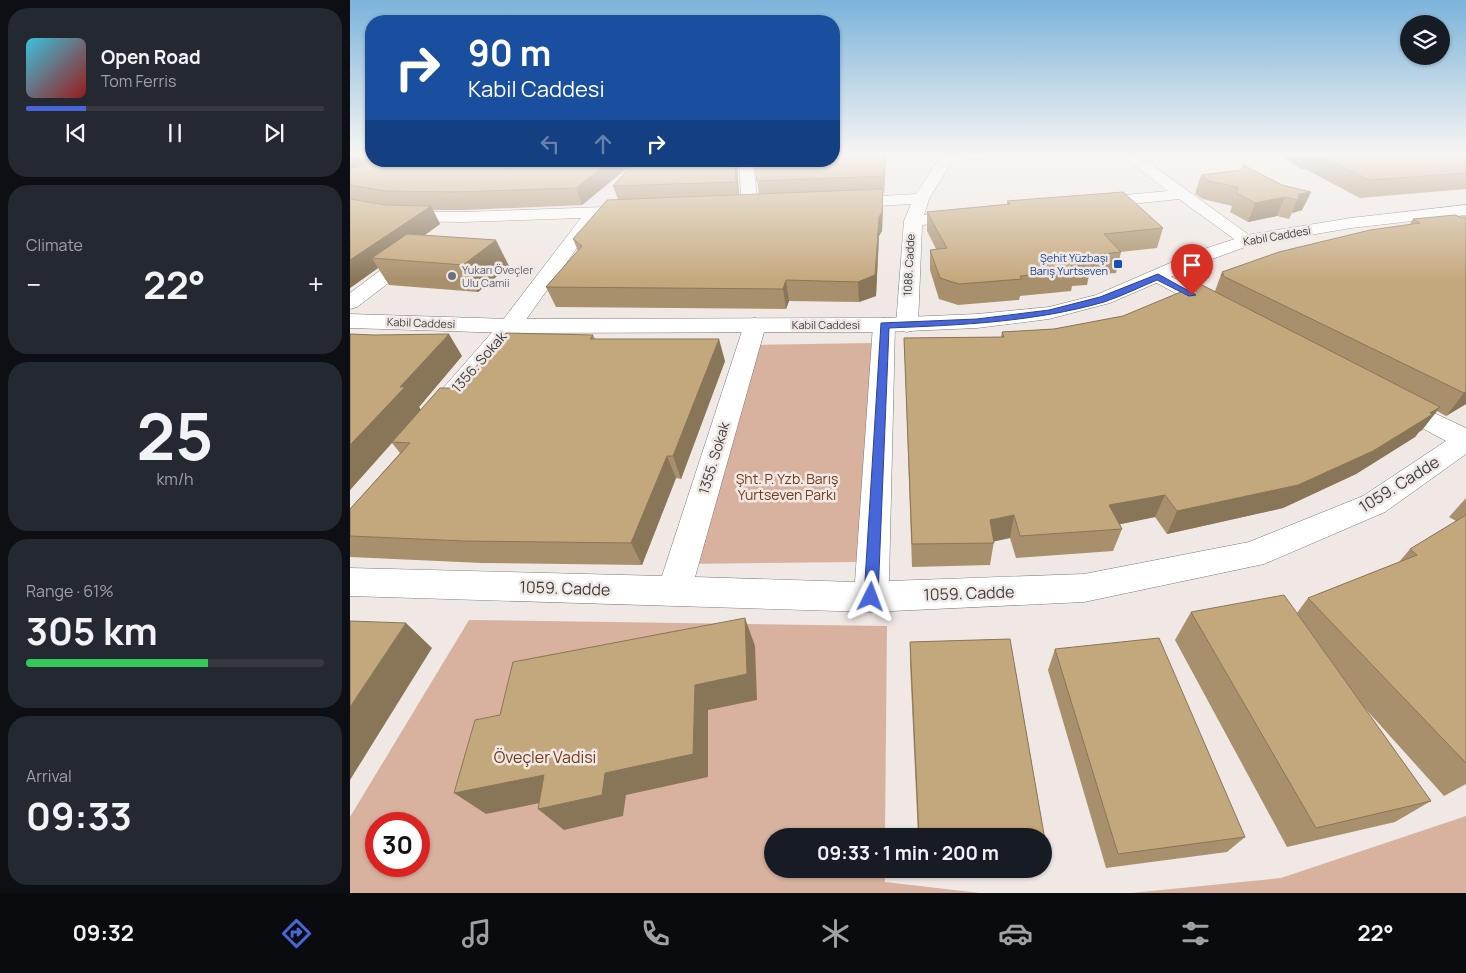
<!DOCTYPE html>
<meta charset="utf-8">
<style>
:root{--surface:#171b24;--page:#242831;--text:#f1f3f6;--muted:#9ea1a6;--line:#363941;--accent:#4666d9}
body{margin:0;font-family:Manrope,sans-serif;background:var(--page);color:var(--text);height:100vh;display:flex;flex-direction:column;font-size:19px;white-space:nowrap}
*{box-sizing:border-box;margin:0}
p{font-size:16px;color:var(--muted)}
.icon{flex:none;width:28px;height:28px;fill:none;stroke:currentColor;stroke-width:2;stroke-linecap:round;stroke-linejoin:round}
.map{position:relative;flex:1;overflow:hidden}
.drawer{display:flex;flex-direction:column;gap:8px;padding:8px;background:#0d0f14;width:350px}
.drawer>*{flex:none}
.hud{position:absolute;left:15px;top:15px;width:475px;height:152px;border-radius:20px;box-shadow:0 1px 4px #0004;background:#1a4fa0;color:#fff;overflow:hidden}
.fabs{position:absolute;left:1050px;top:15px;display:grid;gap:10px}
.fabs a{display:grid;place-items:center;width:50px;height:50px;border-radius:50%;background:var(--surface);box-shadow:0 1px 4px #0004;font-size:25px}
.speed{position:absolute;left:15px;top:812px;display:flex;gap:10px;font-size:25px;font-weight:700;text-align:center}
.speed>*{display:grid;place-content:center;width:65px;height:65px;border-radius:50%;background:var(--surface);box-shadow:0 1px 4px #0004;line-height:1}
.speed .limit{border:8px solid #d22;background:#fff;color:#111}
.pin{position:absolute;display:grid;place-items:center;width:42px;height:42px;color:#fff;margin:-51px -21px;border-radius:50% 50% 50% 0;rotate:-45deg;box-shadow:0 0 5px #0007}
.pin .icon{rotate:45deg}
.me{position:absolute;width:55px;margin:-28px;rotate:3deg;stroke-linejoin:round;filter:drop-shadow(0 0 4px #0008)}
.turn{display:flex;align-items:center;gap:18px;height:105px;padding:0 20px;font-size:22px}
.turn .icon{width:65px;height:65px;stroke-width:2.5}
.turn b{display:block;font-size:35px;line-height:42px}
.lanes{display:flex;align-items:center;height:48px;padding:0 20px;background:#0003;justify-content:center;gap:25px;direction:ltr}
.lanes .off{opacity:.35}
.big{font-size:38px;font-weight:700;line-height:1.1}
.drawer .widget{flex:1;display:flex;flex-direction:column;justify-content:center;gap:8px;min-width:0;padding:0 18px;border-radius:20px;background:var(--page)}
.drawer .dial{align-items:center;gap:0}
.dial b{font-size:65px;line-height:1}
.song{display:flex;align-items:center;gap:15px}
.cover{width:60px;height:60px;border-radius:8px;background:linear-gradient(135deg,hsl(190 70% 55%),hsl(0 70% 35%))}
.played{height:5px;border-radius:2px;background:linear-gradient(90deg,var(--accent) 20%,var(--line) 20%)}
.keys{display:flex;justify-content:space-around;direction:ltr}
.heat{display:flex;justify-content:space-between;align-items:center;font-size:28px;direction:ltr}
.charge{height:8px;border-radius:4px;background:linear-gradient(90deg,#34c759 61%,var(--line) 0)}
.trip{position:absolute;left:414px;top:828px;width:288px;height:50px;border-radius:25px;background:var(--surface);box-shadow:0 1px 4px #0004;font-weight:700;line-height:50px;text-align:center}
.dock{display:flex;height:80px;justify-content:space-around;align-items:center;background:#090b0e;color:var(--muted)}
.dock .icon{width:35px;height:35px}
.dock .selected{color:var(--accent)}
.dock b{font-size:22px;color:var(--text)}
main{display:flex;flex:1;min-height:0}
.map>svg:first-child{display:block}
.green{fill:#d8b19f;fill-rule:evenodd}
.lines{fill:none;stroke-linecap:round;stroke-linejoin:round}
.street-casing{stroke:#7f7875;stroke-width:1}
.secondary-casing{stroke:#7f7875;stroke-width:1}
.street{fill:#fff;fill-rule:evenodd}
.secondary{fill:#fff;fill-rule:evenodd}
.wall{fill:#a9906c}
.shaded-wall{fill:#897658}
.building{fill:#c4a87d;stroke:#897658}
.route{fill:#4666d9;stroke:#2e428d}
.transit-dot{fill:#1a4fb4;stroke:#f0e8e4;stroke-width:2}
.worship-dot{fill:#6b7280;stroke:#f0e8e4;stroke-width:2}
.labels{text-anchor:middle;stroke-width:5;stroke-linejoin:round;paint-order:stroke}
.far-street-label{font-size:11px;fill:#3f3c3b;stroke:#f0e8e4}
.far-transit-label{font-size:11px;fill:#164399;stroke:#f0e8e4;text-anchor:end}
.far-worship-label{font-size:11px;fill:#5b616d;stroke:#f0e8e4;text-anchor:start}
.street-label{font-size:14px;fill:#3f3c3b;stroke:#f0e8e4}
.park-label{font-size:14px;fill:#773919;stroke:#f0e8e4}
.near-street-label{font-size:16px;fill:#3f3c3b;stroke:#f0e8e4}
.near-park-label{font-size:16px;fill:#773919;stroke:#f0e8e4}
</style>
<main>
<section class="drawer">
<div class="widget">
<div class="song"><i class="cover"></i><div><b>Open Road</b><p>Tom Ferris</p></div></div>
<div class="played"></div>
<div class="keys"><svg class="icon" aria-label="previous" viewBox="0 0 24 24"><path d="M18 5L8 12l10 7zM5 5v14"/></svg><svg class="icon" aria-label="pause" viewBox="0 0 24 24"><path d="M8 5v14M16 5v14"/></svg><svg class="icon" aria-label="next" viewBox="0 0 24 24"><path d="M6 5l10 7-10 7zM19 5v14"/></svg></div>
</div>
<div class="widget"><p>Climate</p>
<div class="heat"><a>−</a><b class="big">22°</b><a>+</a></div>
</div>
<div class="widget dial"><b>25</b><p>km/h</p></div>
<div class="widget"><p>Range · 61%</p><b class="big">305 km</b><div class="charge"></div></div>
<div class="widget"><p>Arrival</p><b class="big">09:33</b></div>
</section>
<div class="map">
<svg width="1116" height="893" viewBox="0 0 1116 893">
<rect width="100%" height="100%" fill="#f0e8e4"/>
<g class="green">
<polygon points="522,343 507,562 333,564 404,345"/>
<path d="M 119,620 L 537,626 L 535,836 L 422,836 L 422,869 L 535,869 L 535,882 L 630,893 L 0,893 L 0,817 ZM 26,824 L 69,824 L 69,866 L 26,866 Z"/>
<polygon points="1116,816 1116,893 781,893 931,878"/>
</g>
<g class="lines">
<g class="street-casing">
<g id="street">
<polygon points="592,154 640,154 633,158 602,161 579,199 574,215 613,211 619,212 622,216 619,220 613,221 572,225 568,325 565,330 557,332 549,330 546,325 554,221 561,204 495,208 489,207 487,203 489,199 495,198 566,194"/>
<polygon points="770,154 787,154 906,240 903,244 891,244 829,199 743,208 737,207 735,203 737,199 743,198 818,191"/>
<polygon points="389,161 403,161 408,207 406,211 394,211 392,207"/>
<polygon points="0,203 46,211 114,212 282,206 288,207 290,211 288,215 249,217 168,331 91,423 82,426 73,423 69,417 73,411 152,321 231,218 114,222 46,221 0,213"/>
<polygon points="63,249 70,251 72,255 70,259 7,307 0,309 0,293 56,251"/>
<polygon points="808,270 873,303 877,307 873,311 866,313 859,311 801,280 798,276 801,272"/>
<polygon points="405,318 413,320 416,325 345,577 505,582 523,325 526,320 534,318 542,320 545,325 539,581 734,574 899,542 1013,496 1096,441 1039,410 1035,404 1039,398 1048,396 1116,428 1116,454 1035,512 914,564 734,602 521,612 0,596 0,568 312,576 394,325 397,320"/>
</g>
</g>
<g class="secondary-casing">
<polygon id="secondary" points="1116,205 1116,215 1001,228 901,245 862,259 760,303 699,319 627,328 534,332 160,333 0,328 0,314 160,319 534,318 627,314 699,307 746,295 848,251 897,235 1001,218"/>
</g>
<use href="#street" class="street"/>
<use href="#secondary" class="secondary"/>
</g>
<g class="wall">
<polygon points="0,154 21,161 387,161 389,195 409,194 407,181 536,154 534,193 533,193 532,231 529,236 526,296 509,302 439,301 436,309 206,307 196,287 228,251 223,239 268,199 263,186 281,165 232,205 114,210 83,210 90,224 75,235 159,266 128,292 39,285 28,268 0,288"/>
<polygon points="928,154 1116,154 1116,189 1010,198 955,169 951,169"/>
<polygon points="893,165 932,185 961,192 952,210 942,213 939,219 927,216 898,222 880,212 882,206 853,199 845,194 851,175 891,170"/>
<polygon points="657,201 813,228 807,248 770,252 771,252 766,273 739,275 737,285 722,286 721,291 670,296 669,300 608,305 589,299 580,270 580,250 586,249 577,231 577,212 657,205"/>
<polygon points="1116,217 1116,404 1096,416 1087,411 1072,430 1069,432 1065,437 1006,474 933,508 817,534 805,517 770,524 772,529 763,551 666,558 660,538 644,541 640,565 562,567 554,338 651,337 652,332 704,329 773,316 865,291 872,272 1060,224 1063,219"/>
<polygon points="0,334 112,356 69,407 71,410 107,388 243,335 245,339 375,361 331,479 326,478 292,565 132,563 0,557 0,509 50,453 42,443 0,490"/>
<polygon points="1116,498 1116,784 1094,796 1013,706 1081,801 1045,822 937,847 825,640 841,612 947,613 958,598 1049,562 1060,549 1106,521 1099,517"/>
<polygon points="660,639 695,840 692,844 692,836 568,836 560,663 560,642"/>
<polygon points="705,649 895,837 877,852 756,868 698,670"/>
</g>
<g class="shaded-wall">
<polygon points="4,154 21,154 21,161 46,161 0,175 0,156"/>
<polygon points="535,154 536,154 534,193 534,176"/>
<polygon points="543,154 566,154 544,157"/>
<polygon points="260,161 286,161 232,205 226,188"/>
<polygon points="385,161 387,161 389,199 386,182"/>
<polygon points="533,189 533,207 532,231 529,236 526,296 509,302 508,282 529,217"/>
<polygon points="961,192 952,210 942,213 949,194"/>
<polygon points="935,197 927,216 898,222 905,203"/>
<polygon points="81,206 90,224 40,260 22,258 28,268 0,288 0,260"/>
<polygon points="146,240 159,266 128,292 113,265"/>
<polygon points="436,280 439,301 436,309 433,289"/>
<polygon points="99,334 112,356 69,407 71,410 0,490 0,445 50,387"/>
<polygon points="369,339 375,361 331,479 323,456"/>
<polygon points="1116,392 1116,404 1096,416 1114,393"/>
<polygon points="1090,407 1072,430 1069,432 1065,437 1006,474 933,508 817,534 827,511 1080,413"/>
<polygon points="317,456 326,478 292,565 281,543"/>
<polygon points="815,495 805,517 752,528 759,505"/>
<polygon points="664,515 660,538 637,543 640,520"/>
<polygon points="395,618 405,646 407,700 358,710 358,777 276,795 273,816 214,830 188,809 255,773 345,685"/>
<polygon points="56,623 82,648 0,780 0,707"/>
<polygon points="194,775 219,797 136,814 104,793"/>
</g>
<g class="building">
<polygon points="484,154 535,154 534,176 407,181 404,161 484,161"/>
<polygon points="968,154 1116,154 1116,173 1019,180"/>
<polygon points="26,161 260,161 226,188 105,192 36,191 0,185 0,169"/>
<polygon points="285,161 385,161 386,182 263,186"/>
<polygon points="893,165 932,185 961,192 949,194 948,200 935,197 905,203 887,193 888,187 859,181 851,175 892,170"/>
<polygon points="533,189 532,212 529,217 525,275 508,282 436,280 433,289 196,287 232,246 223,239 257,200"/>
<polygon points="773,192 813,228 754,234 771,252 735,256 741,264 721,266 725,270 670,276 672,279 609,284 590,278 580,250 597,248 577,212 660,204 657,201"/>
<polygon points="0,199 35,205 81,206 0,260"/>
<polygon points="1105,215 1110,217 1116,217 1116,392 1114,393 871,275 874,274 872,272 929,252 1020,230 1070,223 1063,219"/>
<polygon points="57,234 146,240 113,265 22,258"/>
<polygon points="850,284 1090,407 1080,413 1083,414 1023,451 948,485 827,511 815,495 759,505 772,529 670,536 664,515 640,520 644,543 562,544 554,338 654,337 652,332 704,329 773,316"/>
<polygon points="156,333 243,335 240,339 369,339 323,456 317,456 281,543 114,541 0,536 0,509 60,443 42,442 90,388 107,388"/>
<polygon points="0,334 24,335 99,334 50,387 55,387 0,445"/>
<polygon points="1116,515 1116,763 958,598 1067,555 1060,549"/>
<polygon points="934,595 1081,801 966,828 841,612"/>
<polygon points="395,618 397,674 345,685 343,754 255,773 252,795 188,809 194,775 104,793 125,720 150,715 163,662"/>
<polygon points="0,621 56,623 0,707"/>
<polygon points="809,638 895,837 768,854 705,649"/>
<polygon points="660,639 695,840 692,840 692,836 569,836 560,642"/>
</g>
<linearGradient id="sky" x2="0" y2="1"><stop stop-color="#7bb3da"/><stop offset="0.55" stop-color="#f8f5f3"/><stop offset="1" stop-color="#f8f5f3" stop-opacity="0"/></linearGradient>
<rect width="1116" height="280" fill="url(#sky)"/>
<path class="route" d="M 808,274 L 846,295 L 839,296 L 807,280 C 790,287 772,296 754,302 C 684,322 612,325 539,328 L 528,597 L 526,601 L 521,603 L 516,601 L 514,597 L 531,323 L 627,319 L 699,310 L 750,297 Z"/>
<rect class="transit-dot" x="763" y="259" width="10" height="10" rx="2.5"/>
<circle class="worship-dot" cx="102" cy="276" r="5"/>
<g class="labels">
<g class="far-street-label">
<text transform="translate(927 236) rotate(-10)" y="4">Kabil Caddesi</text>
<text transform="translate(559 265) rotate(-87)" y="4">1088. Cadde</text>
<text transform="translate(71 323) rotate(2)" y="4">Kabil Caddesi</text>
<text x="476" y="329">Kabil Caddesi</text>
</g>
<g class="far-transit-label">
<text x="758" y="262">Şehit Yüzbaşı<tspan x="758" dy="13">Barış Yurtseven</tspan></text>
</g>
<g class="far-worship-label">
<text x="112" y="274">Yukarı Öveçler<tspan x="112" dy="13">Ulu Camii</tspan></text>
</g>
<g class="street-label">
<text transform="translate(129 362) rotate(-49)" y="5">1356. Sokak</text>
<text transform="translate(364 458) rotate(-73)" y="5">1355. Sokak</text>
</g>
<g class="park-label">
<text x="437" y="484">Şht. P. Yzb. Barış<tspan x="437" dy="16">Yurtseven Parkı</tspan></text>
</g>
<g class="near-street-label">
<text transform="translate(1049 484) rotate(-32)" y="6">1059. Cadde</text>
<text transform="translate(215 588) rotate(2)" y="6">1059. Cadde</text>
<text transform="translate(619 593) rotate(-2)" y="6">1059. Cadde</text>
</g>
<g class="near-park-label">
<text x="195" y="763">Öveçler Vadisi</text>
</g>
</g>
</svg>
<div class="fabs">
<a><svg class="icon" aria-label="layers" viewBox="0 0 24 24"><path d="M12 4l9 5-9 5-9-5zM3 14l9 5 9-5"/></svg></a>
</div>
<div class="speed"><div class="limit">30</div></div>
<div class="pin" style="left:842px;top:295px;background:#d93025"><svg class="icon" aria-label="arrive" viewBox="0 0 24 24"><path d="M6 21V4h12l-3 4 3 4H6"/></svg></div>
<svg class="me" style="left:521px;top:597px" viewBox="-20 -20 40 40"><path d="M0-17L14 15 0 8-14 15z" fill="#4666d9" stroke="#fff" stroke-width="4"/></svg>
<div class="trip">09:33 · 1 min · 200 m</div>
<div class="hud">
<div class="turn"><svg class="icon" aria-label="right" viewBox="0 0 24 24"><path d="M7 20v-9h11M14 6l5 5-5 5"/></svg><div><b>90 m</b>Kabil Caddesi</div></div>
<div class="lanes"><svg class="icon off" aria-label="left" viewBox="0 0 24 24"><path d="M17 20v-9H6M10 6l-5 5 5 5"/></svg><svg class="icon off" aria-label="ahead" viewBox="0 0 24 24"><path d="M12 20V5M6 11l6-6 6 6"/></svg><svg class="icon" aria-label="right" viewBox="0 0 24 24"><path d="M7 20v-9h11M14 6l5 5-5 5"/></svg></div>
</div>
</div>
</main>
<nav class="dock">
<b>09:32</b>
<svg class="icon selected" aria-label="directions" viewBox="0 0 24 24"><path d="M12 3l9 9-9 9-9-9zM9 14v-3h6M13 9l2 2-2 2"/></svg>
<svg class="icon" aria-label="music" viewBox="0 0 24 24"><path d="M9 18V5l10-2v13"/><circle cx="6" cy="18" r="3"/><circle cx="16" cy="16" r="3"/></svg>
<svg class="icon" aria-label="phone" viewBox="0 0 24 24"><path d="M5 4h4l2 5-3 2q2 4 5 5l2-3 5 2v4C11 20 4 13 5 4z"/></svg>
<svg class="icon" aria-label="climate" viewBox="0 0 24 24"><path d="M12 3v18M4 7l16 10M4 17L20 7"/></svg>
<svg class="icon" aria-label="car" viewBox="0 0 24 24"><path d="M5 17H2v-5l4-1 3-4h7l3 4 3 1v5h-3M9 17h6M6 11h13"/><circle cx="7" cy="17" r="2"/><circle cx="17" cy="17" r="2"/></svg>
<svg class="icon" aria-label="filters" viewBox="0 0 24 24"><path d="M4 7h16M4 17h16"/><circle cx="9" cy="7" r="2"/><circle cx="15" cy="17" r="2"/></svg>
<b>22°</b>
</nav>
